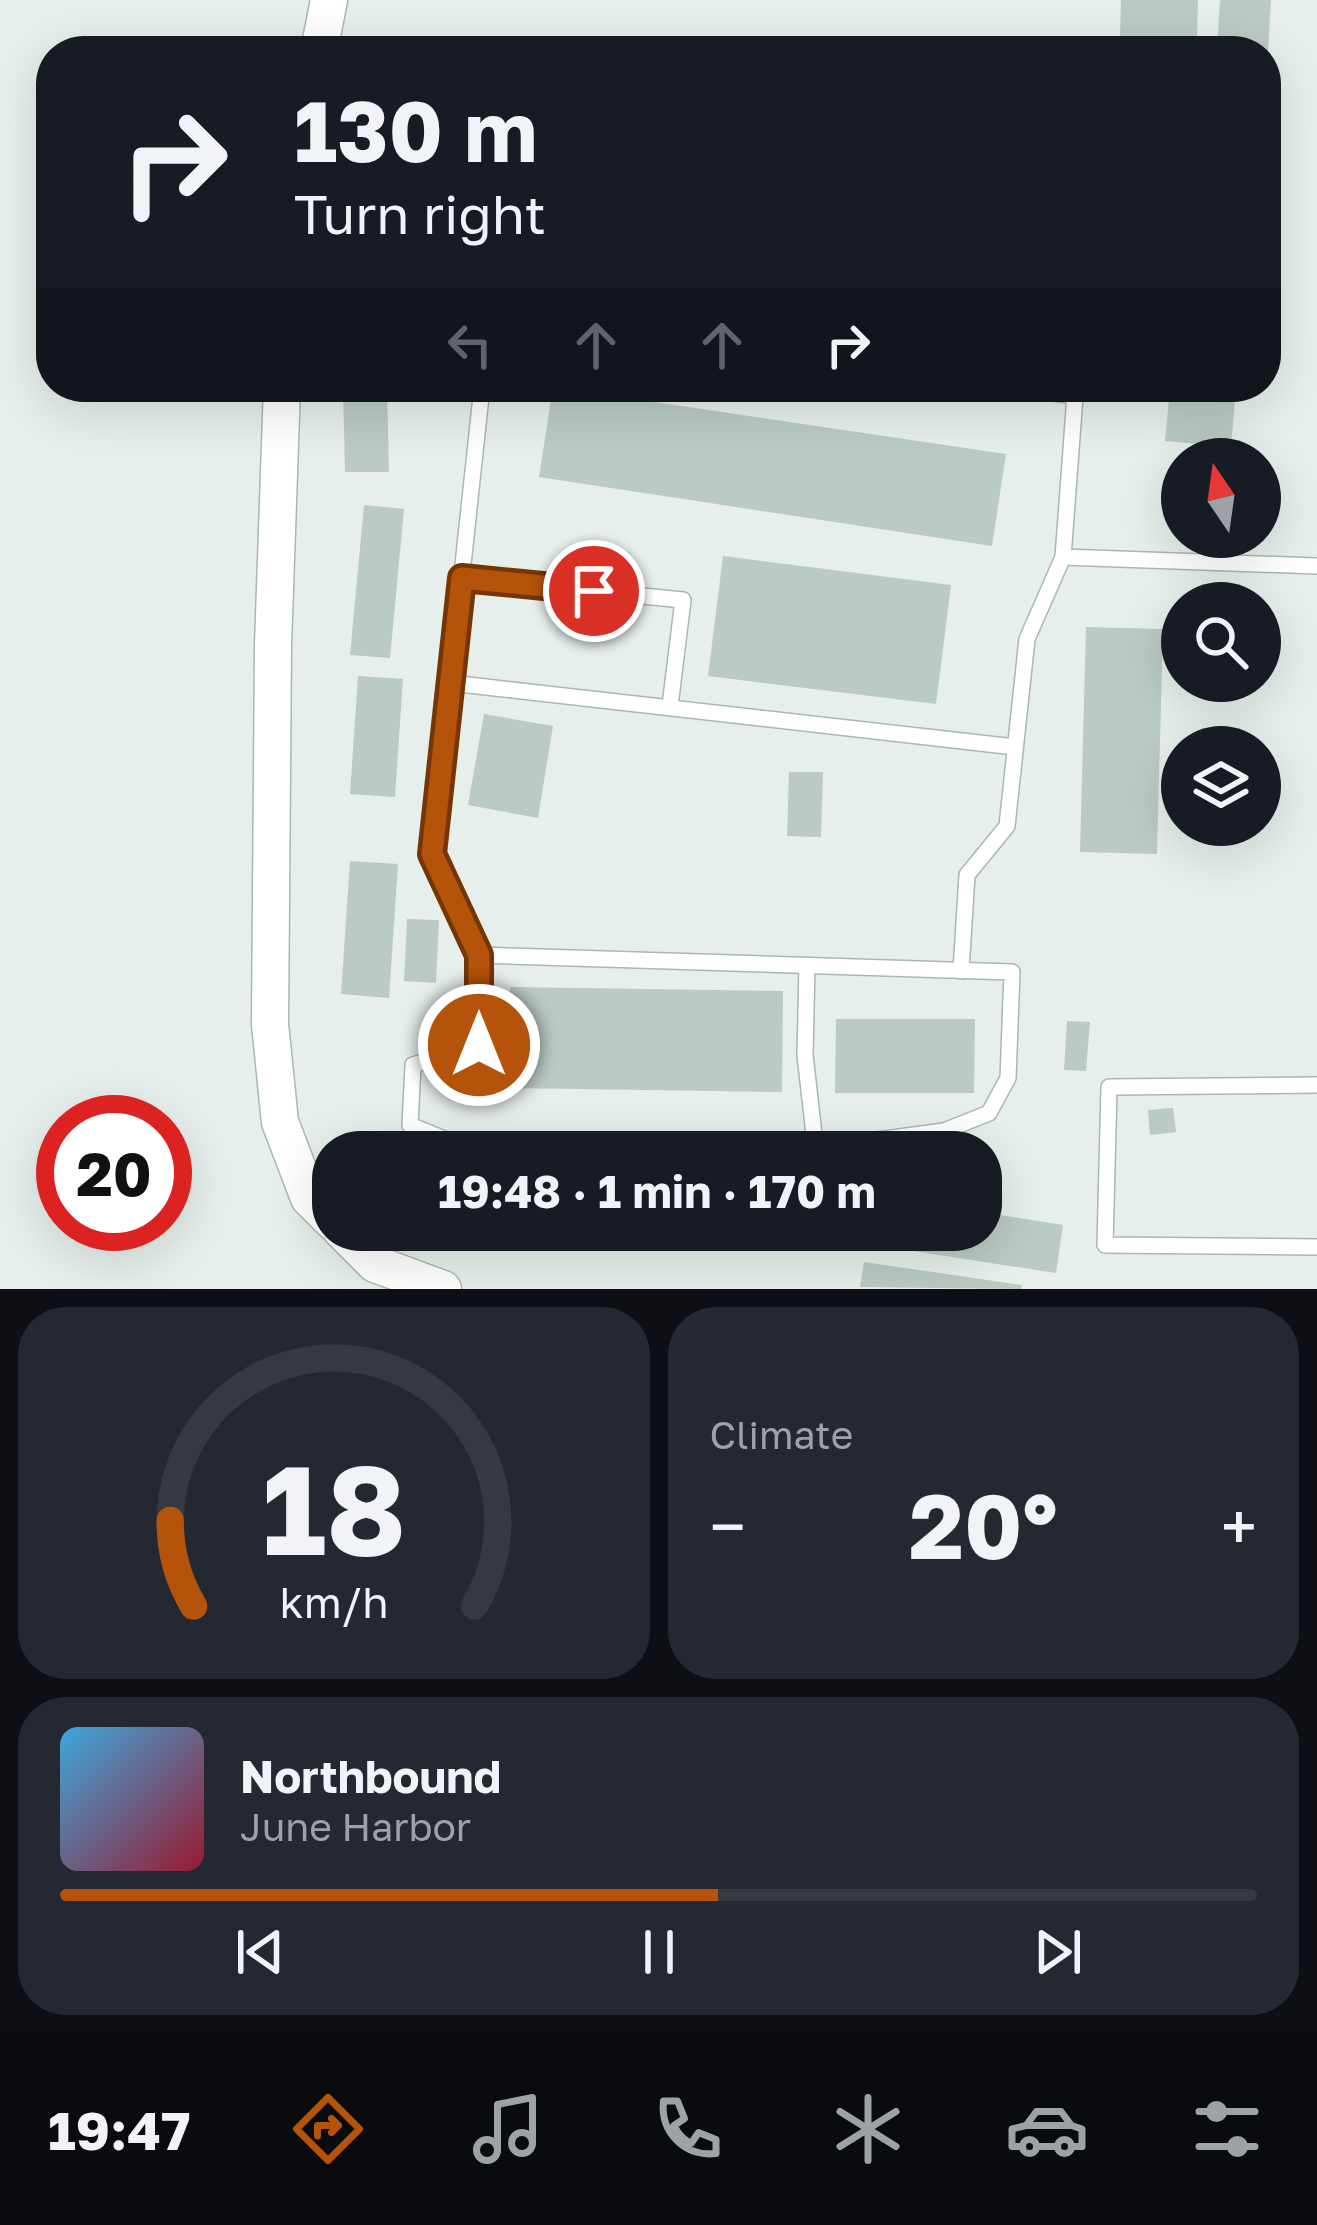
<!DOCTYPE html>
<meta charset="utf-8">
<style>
:root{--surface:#171b24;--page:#242831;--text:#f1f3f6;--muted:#9ea1a6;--line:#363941;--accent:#b45309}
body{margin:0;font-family:"Golos Text",sans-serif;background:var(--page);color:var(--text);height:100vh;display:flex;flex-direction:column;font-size:45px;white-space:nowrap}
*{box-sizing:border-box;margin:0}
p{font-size:39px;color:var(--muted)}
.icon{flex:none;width:66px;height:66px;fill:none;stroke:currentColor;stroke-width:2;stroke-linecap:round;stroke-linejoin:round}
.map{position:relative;height:1289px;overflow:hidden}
.side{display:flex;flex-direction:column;gap:18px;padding:18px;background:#0d0f14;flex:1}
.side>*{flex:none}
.hud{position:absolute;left:36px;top:36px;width:1245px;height:366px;border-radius:48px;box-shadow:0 12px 48px #0002;background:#171b24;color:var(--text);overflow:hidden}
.needle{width:78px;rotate:347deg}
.fabs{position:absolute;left:1161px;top:438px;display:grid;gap:24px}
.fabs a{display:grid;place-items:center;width:120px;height:120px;border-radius:50%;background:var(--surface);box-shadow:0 12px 48px #0002;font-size:60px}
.speed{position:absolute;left:36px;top:1095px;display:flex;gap:24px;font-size:60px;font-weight:700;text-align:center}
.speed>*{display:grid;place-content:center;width:156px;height:156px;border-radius:50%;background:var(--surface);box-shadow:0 12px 48px #0002;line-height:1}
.speed .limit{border:18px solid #d22;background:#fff;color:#111}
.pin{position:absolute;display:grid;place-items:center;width:102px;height:102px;color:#fff;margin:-51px;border:6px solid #fff;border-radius:50%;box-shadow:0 3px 12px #0007}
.me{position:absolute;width:132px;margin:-66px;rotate:0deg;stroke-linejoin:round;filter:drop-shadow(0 0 9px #0008)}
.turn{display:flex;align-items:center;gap:42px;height:252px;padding:0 60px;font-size:54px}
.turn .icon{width:156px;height:156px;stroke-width:2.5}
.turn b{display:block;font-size:84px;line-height:102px}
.lanes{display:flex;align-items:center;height:114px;padding:0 60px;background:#0003;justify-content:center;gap:60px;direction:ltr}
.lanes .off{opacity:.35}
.big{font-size:90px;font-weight:700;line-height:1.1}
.side .widget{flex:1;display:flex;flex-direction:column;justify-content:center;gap:18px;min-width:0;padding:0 42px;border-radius:48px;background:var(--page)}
.side .dial{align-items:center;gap:0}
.dial svg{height:312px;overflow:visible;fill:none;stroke:var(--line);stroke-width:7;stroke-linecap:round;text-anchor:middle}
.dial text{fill:var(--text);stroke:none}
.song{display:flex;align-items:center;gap:36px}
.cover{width:144px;height:144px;border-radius:18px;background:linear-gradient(135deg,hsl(200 70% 55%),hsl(350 70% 35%))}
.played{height:12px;border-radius:6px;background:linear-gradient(90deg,var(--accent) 55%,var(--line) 55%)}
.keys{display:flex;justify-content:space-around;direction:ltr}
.heat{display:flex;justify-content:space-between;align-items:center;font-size:66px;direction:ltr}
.side .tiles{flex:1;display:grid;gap:18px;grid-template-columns:1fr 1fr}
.widget:last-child{grid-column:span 2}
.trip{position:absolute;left:312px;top:1131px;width:690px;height:120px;border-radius:48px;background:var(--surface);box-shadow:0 12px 48px #0002;font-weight:700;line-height:120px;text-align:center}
.menu{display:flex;height:192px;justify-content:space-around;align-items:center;background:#090b0e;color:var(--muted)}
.menu .icon{width:84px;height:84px}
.menu .current{color:var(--accent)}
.menu b{font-size:54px;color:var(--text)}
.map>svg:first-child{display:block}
.building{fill:#bbcac4}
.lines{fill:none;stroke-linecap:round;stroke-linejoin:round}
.service-casing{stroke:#a8b8b2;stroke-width:18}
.tertiary-casing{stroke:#a8b8b2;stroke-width:39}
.service{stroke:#fff;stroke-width:15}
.tertiary{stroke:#fff;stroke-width:36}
.route-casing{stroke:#753606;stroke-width:30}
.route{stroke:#b45309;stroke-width:21}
</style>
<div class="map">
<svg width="1317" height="1289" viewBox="0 0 1317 1289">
<rect width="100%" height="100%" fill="#e6efeb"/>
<g class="building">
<polygon points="1121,0 1198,0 1197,38 1120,36"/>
<polygon points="1220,0 1271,0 1268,51 1217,51"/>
<polygon points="343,387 387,387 389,472 345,472"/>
<polygon points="553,387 1006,454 992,546 539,477"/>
<polygon points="1170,387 1236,387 1231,447 1165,441"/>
<polygon points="364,505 404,509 390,658 350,655"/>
<polygon points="723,556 951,585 936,704 708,676"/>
<polygon points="1086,627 1163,629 1157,854 1080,852"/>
<polygon points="358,676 403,679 395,797 350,794"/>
<polygon points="484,714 553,726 538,818 468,805"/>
<polygon points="789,772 823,772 821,837 787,836"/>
<polygon points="350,861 398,864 389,998 341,994"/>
<polygon points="407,919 439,920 436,983 404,981"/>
<polygon points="510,987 783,991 782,1092 509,1088"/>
<polygon points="836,1019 975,1019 974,1093 835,1093"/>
<polygon points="1067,1021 1090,1022 1086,1071 1064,1070"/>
<polygon points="1173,1108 1176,1132 1150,1135 1148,1110"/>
<polygon points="981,1212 1063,1225 1056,1273 900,1249 903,1230 981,1230"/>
<polygon points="864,1262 1022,1285 1021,1289 860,1287"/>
</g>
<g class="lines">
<g class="service-casing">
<g id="service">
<polyline points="482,387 432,854 479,955 479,1045 413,1065 410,1125 454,1143 658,1152"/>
<polyline points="1009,387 1075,396 1063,557 1317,566"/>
<polyline points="462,578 683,600 670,706"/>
<polyline points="451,683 1015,747"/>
<polyline points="479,955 1012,972 1008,1078 989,1113 944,1131 787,1152"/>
<polyline points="807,966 805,1055 816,1152"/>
<polyline points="961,971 967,875 1007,826 1027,639 1063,557"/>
<polyline points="1317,1085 1109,1087 1105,1245 1317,1247"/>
</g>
</g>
<g class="tertiary-casing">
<g id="tertiary">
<polyline points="319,51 329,0"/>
<polyline points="282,387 273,645 270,1024 280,1122 309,1198 333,1222"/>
<polyline points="341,1230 375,1264 443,1289"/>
</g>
</g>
<use href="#service" class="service"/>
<use href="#tertiary" class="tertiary"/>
</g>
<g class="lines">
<g class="route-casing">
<polyline id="route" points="479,1045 479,955 432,854 462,578 594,591"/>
</g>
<use href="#route" class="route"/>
</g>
</svg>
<div class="fabs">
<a><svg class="needle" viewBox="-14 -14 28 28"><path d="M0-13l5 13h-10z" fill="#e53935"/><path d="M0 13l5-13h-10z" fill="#9ea1a6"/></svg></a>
<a><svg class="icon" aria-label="search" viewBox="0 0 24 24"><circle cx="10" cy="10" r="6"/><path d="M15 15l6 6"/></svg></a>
<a><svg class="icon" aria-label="layers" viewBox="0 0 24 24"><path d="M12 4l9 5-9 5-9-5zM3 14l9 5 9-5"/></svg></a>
</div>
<div class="speed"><div class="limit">20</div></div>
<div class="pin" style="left:594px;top:591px;background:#d93025"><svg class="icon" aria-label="arrive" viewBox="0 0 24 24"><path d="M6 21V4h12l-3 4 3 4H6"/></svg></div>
<svg class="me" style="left:479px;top:1045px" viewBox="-20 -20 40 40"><circle r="17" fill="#b45309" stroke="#fff" stroke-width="3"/><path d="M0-11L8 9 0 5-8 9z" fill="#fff"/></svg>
<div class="trip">19:48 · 1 min · 170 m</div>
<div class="hud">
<div class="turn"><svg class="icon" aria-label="right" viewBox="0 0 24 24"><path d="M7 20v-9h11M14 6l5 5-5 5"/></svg><div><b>130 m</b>Turn right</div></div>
<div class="lanes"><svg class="icon off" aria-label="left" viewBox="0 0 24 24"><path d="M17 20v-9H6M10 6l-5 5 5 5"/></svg><svg class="icon off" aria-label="ahead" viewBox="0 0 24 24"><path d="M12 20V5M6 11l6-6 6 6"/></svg><svg class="icon off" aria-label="ahead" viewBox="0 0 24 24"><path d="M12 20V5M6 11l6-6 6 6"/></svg><svg class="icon" aria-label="right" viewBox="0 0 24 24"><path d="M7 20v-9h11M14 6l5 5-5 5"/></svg></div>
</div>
</div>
<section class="side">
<div class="tiles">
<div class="widget dial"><svg viewBox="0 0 100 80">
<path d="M14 69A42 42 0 1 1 86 69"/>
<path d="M14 69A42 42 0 0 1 8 47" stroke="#b45309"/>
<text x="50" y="56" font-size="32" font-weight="700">18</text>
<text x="50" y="72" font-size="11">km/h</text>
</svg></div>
<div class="widget"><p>Climate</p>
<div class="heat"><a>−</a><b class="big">20°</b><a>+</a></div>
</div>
<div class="widget">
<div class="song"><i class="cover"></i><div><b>Northbound</b><p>June Harbor</p></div></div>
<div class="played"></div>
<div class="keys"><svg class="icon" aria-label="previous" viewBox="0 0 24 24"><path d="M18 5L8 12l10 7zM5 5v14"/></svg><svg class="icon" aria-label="pause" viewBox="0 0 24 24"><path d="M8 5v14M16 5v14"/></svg><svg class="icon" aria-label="next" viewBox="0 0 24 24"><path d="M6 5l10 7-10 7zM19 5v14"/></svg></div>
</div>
</div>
</section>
<nav class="menu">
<b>19:47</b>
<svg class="icon current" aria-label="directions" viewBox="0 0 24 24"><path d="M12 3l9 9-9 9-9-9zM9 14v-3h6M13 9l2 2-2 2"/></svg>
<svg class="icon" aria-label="music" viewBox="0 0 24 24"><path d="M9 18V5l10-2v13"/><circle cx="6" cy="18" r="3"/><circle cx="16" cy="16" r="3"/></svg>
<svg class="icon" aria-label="phone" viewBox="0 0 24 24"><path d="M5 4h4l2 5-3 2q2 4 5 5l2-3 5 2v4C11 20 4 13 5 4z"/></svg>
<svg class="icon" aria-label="climate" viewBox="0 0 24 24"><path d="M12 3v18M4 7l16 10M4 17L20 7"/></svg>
<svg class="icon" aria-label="car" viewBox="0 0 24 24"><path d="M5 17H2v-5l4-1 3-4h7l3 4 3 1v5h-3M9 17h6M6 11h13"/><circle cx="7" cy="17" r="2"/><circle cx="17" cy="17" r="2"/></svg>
<svg class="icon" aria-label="filters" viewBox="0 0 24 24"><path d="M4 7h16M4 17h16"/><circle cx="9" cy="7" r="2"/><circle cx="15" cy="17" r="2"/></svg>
</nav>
